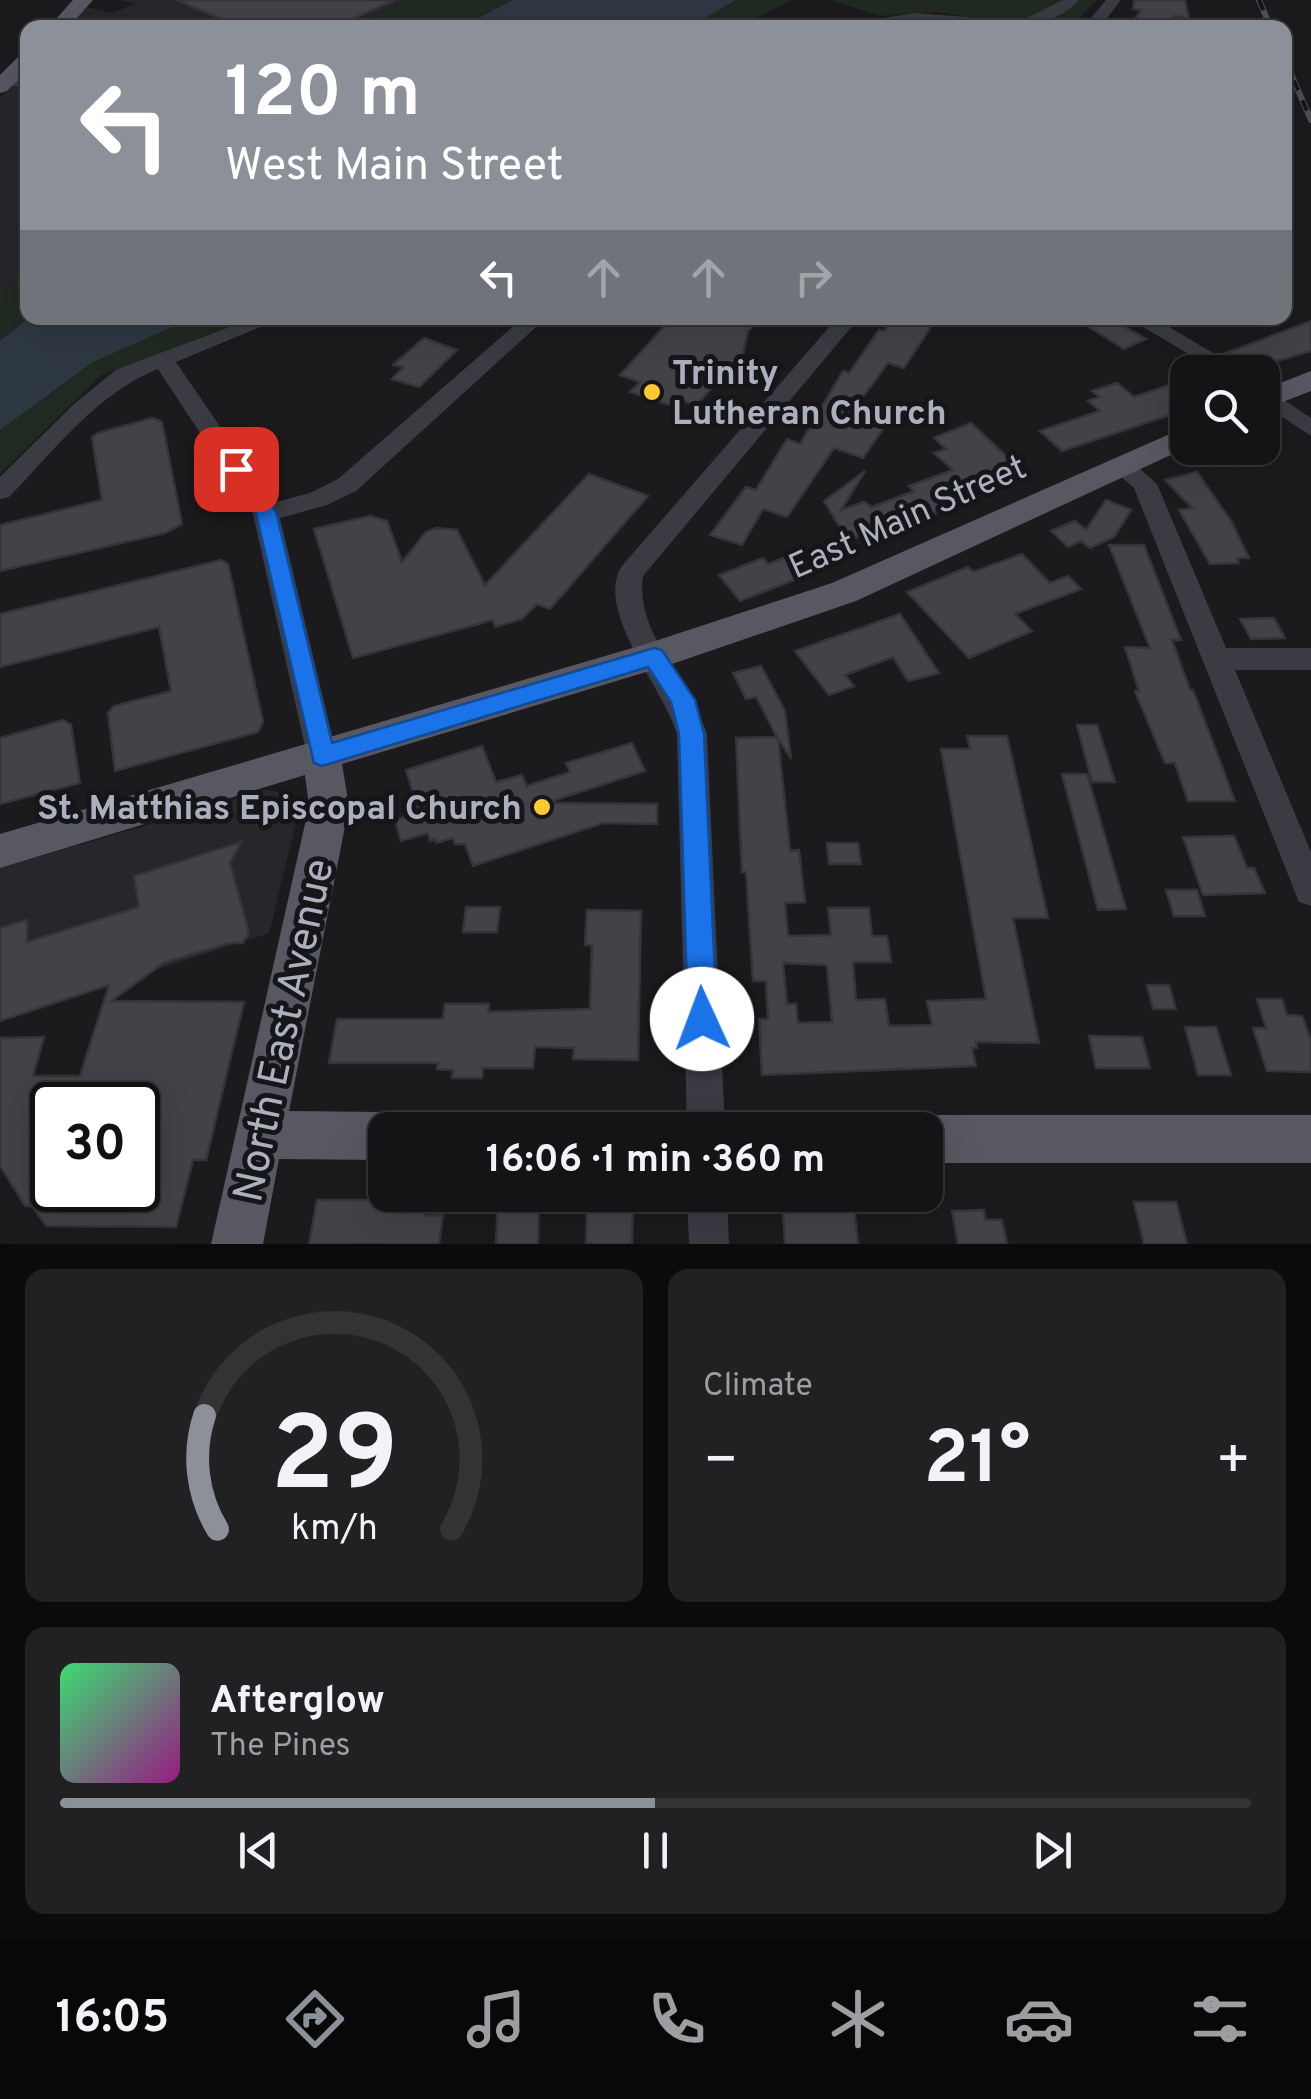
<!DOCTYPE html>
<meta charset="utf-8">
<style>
:root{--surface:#141416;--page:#212123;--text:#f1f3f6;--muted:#9d9ea1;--line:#333335;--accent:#8c9099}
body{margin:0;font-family:Overpass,sans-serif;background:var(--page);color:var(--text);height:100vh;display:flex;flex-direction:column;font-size:38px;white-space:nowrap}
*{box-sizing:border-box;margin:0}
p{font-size:32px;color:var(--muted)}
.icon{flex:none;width:55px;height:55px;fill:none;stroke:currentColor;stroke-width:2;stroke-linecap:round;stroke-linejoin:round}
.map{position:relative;height:1244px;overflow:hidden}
.side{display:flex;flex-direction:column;gap:25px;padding:25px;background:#0b0b0c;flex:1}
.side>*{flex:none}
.hud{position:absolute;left:20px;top:20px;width:1272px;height:305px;border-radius:20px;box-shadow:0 10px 40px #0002,0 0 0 2px var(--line);background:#8c9099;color:#fff;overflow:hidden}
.tools{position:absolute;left:1170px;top:355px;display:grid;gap:20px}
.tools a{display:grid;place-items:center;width:110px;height:110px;border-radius:20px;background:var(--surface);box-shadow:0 10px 40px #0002,0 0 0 2px var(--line);font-size:50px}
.speed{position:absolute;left:30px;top:1082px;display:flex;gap:20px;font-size:50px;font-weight:700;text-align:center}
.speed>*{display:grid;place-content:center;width:130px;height:130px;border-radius:50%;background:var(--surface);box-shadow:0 10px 40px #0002,0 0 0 2px var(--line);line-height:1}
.speed .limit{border:5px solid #111;border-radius:15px;background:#fff;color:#111}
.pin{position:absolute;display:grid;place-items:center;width:85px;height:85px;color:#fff;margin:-42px;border-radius:20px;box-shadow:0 5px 15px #0006}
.me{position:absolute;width:110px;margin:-55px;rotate:358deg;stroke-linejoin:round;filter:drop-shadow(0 0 8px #0008)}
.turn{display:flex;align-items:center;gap:35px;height:210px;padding:0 40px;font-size:45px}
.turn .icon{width:130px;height:130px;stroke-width:2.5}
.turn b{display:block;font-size:70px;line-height:85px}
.lanes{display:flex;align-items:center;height:95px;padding:0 40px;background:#0003;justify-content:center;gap:50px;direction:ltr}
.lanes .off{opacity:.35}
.big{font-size:75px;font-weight:700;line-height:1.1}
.side .widget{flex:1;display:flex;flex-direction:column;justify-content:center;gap:15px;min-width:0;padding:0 35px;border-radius:20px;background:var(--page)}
.side .dial{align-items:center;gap:0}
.dial svg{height:260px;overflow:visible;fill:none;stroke:var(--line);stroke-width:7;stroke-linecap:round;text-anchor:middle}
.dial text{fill:var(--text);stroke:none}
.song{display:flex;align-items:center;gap:30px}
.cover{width:120px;height:120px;border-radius:15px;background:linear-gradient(135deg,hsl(140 70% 55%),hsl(310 70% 35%))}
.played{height:10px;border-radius:5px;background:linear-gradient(90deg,var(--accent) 50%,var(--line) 50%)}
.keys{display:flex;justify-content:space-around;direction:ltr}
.heat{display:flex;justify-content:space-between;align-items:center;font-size:55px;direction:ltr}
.side .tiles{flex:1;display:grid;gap:25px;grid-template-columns:1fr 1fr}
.widget:last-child{grid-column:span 2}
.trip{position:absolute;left:368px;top:1112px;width:575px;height:100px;border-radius:20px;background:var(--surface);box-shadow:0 10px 40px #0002,0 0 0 2px var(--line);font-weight:700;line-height:100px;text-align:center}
.menu{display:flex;height:160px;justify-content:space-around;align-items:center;background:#080809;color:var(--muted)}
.menu .icon{width:70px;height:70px}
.menu .current{color:var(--accent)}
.menu b{font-size:45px;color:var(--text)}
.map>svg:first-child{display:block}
.built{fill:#27262a}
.green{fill:#202922}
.water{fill:#2e3843}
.building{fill:#424248;stroke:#353439;stroke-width:2.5;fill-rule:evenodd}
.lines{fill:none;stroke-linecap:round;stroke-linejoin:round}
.minor{fill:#3b3c43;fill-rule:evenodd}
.major{fill:#575862;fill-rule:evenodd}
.rail-casing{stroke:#4e4f58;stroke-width:6}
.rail{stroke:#161518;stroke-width:4;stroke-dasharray:11;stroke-linecap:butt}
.route{fill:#1a73e8;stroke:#114b97;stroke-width:2.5}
.poi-dot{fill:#ffc930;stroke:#161518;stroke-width:4}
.labels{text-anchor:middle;stroke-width:10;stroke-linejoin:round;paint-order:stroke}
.poi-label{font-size:35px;font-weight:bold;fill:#acb0be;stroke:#161518;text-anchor:start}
.street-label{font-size:35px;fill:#acb0be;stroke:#161518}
.near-street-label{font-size:42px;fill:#acb0be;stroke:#161518}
</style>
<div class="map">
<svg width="1311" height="1244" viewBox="0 0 1311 1244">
<rect width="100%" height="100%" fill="#1b1a1d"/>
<g class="built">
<polygon points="119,0 408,0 376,14 362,27 66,28 86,7 111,13 136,4"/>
<polygon points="27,85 27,275 0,288 0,98 12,87"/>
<polygon points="267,790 283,793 300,806 269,933 0,1021 0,868"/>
</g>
<g class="green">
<polygon points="408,0 791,0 739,27 362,28 375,14"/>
<polygon points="830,0 1097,0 1070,28 1025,27 937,12 880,16"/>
<polygon points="27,275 28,318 250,318 101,375 0,474 0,288"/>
</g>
<g class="water">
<polygon points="513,0 736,0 689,27 462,27"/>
<polygon points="29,318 192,318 91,363 0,430 0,341"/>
</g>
<g class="building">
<polygon points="176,0 395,0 332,28 203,28 221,19"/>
<polygon points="1134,0 1185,0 1189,19 1175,16 1168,28 1129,28 1141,10 1133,9"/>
<polygon points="672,318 760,318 748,331 743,354 696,405 682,401 676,407 630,392 640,382 620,375"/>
<polygon points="893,318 932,325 904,368 888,363 859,402 894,413 863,458 834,448 787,517 763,509 742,545 710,535 746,487 756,490 787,439 800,444 843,371 849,373 879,330 884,331"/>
<polygon points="1075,318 1109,318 1146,339 1124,349"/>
<polygon points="1311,321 1311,351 1250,369 1226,353"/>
<polygon points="424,338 457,350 419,387 392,379 403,367 393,365"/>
<polygon points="1188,379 1188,409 1062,451 1040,431 1100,411 1088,401 1100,397 1092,391 1117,383 1134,397"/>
<polygon points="152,418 162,422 182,524 165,533 0,571 0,525 102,500 92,437 98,433"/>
<polygon points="971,423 1018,467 989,481 996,488 892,531 847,539 824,501 865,471 841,510 864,502 872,507 914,491 909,486 953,470 934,453 946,449 934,438"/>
<polygon points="1197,472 1231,521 1249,558 1237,558 1239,563 1210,564 1179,510 1192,508 1165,480"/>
<polygon points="589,474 648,496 550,609 537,604 522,619 495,627 493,620 353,658 314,529 370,516 387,521 402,562 426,532 436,528 457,530 485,585"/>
<polygon points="1106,500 1131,510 1114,537 1090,548 1081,541 1068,547 1051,531 1075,521 1086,530"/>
<polygon points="1109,545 1144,545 1181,640 1172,640 1190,690 1193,690 1235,801 1188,801 1175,763 1165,763 1135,691 1139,691 1125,647 1150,648"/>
<polygon points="1022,554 1050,583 1068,576 1081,589 1015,614 1032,631 969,658 907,592 968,567 973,572"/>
<polygon points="789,556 807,575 740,601 719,575 763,558 768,564"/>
<polygon points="221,560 228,564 263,722 258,732 115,771 108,713 114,706 171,691 159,627 0,667 0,614"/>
<polygon points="900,614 939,673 908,681 893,657 845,675 854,686 829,695 795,651"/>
<polygon points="1274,618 1285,638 1251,639 1240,619"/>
<path d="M 761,666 L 785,711 L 791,759 L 778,738 L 790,851 L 799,850 L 805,902 L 785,903 L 788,936 L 831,935 L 828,908 L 869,908 L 872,936 L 887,936 L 891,962 L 853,962 L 856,1000 L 885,999 L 889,1026 L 932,1025 L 927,1001 L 986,999 L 941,749 L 970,749 L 967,736 L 1007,736 L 1048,918 L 1013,918 L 1039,1043 L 976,1042 L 977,1048 L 972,1048 L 976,1066 L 762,1075 L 759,1019 L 768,1019 L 766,981 L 753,981 L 746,872 L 742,872 L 741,852 L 736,738 L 777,737 L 756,697 L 746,699 L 733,673 ZM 783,963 L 827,965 L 832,1022 L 798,1023 L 796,1004 L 787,1004 Z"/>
<polygon points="63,720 71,725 80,783 0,804 0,738"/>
<polygon points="1077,725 1097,725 1115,782 1092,782"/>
<polygon points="632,743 645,771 546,803 657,804 657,824 603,823 473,866 465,844 455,844 453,838 436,843 435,839 430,841 428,833 401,841 395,820 419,812 406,770 482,746 496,782 522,775 527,786 570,772 566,763"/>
<polygon points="1062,774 1087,774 1126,909 1098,910"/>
<polygon points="1234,836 1247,868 1254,868 1265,893 1203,895 1183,837"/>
<path d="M 241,842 L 230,863 L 249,932 L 243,943 L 229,943 L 164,963 L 111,1001 L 244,1002 L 206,1160 L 193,1160 L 176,1227 L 46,1226 L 32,1206 L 25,1206 L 0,1166 L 0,1038 L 44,1037 L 33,1076 L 80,1076 L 109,985 L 0,1021 L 0,928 L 27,920 L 27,942 L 139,907 L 134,876 ZM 52,1105 L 138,1105 L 138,1190 L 52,1190 Z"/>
<polygon points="827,843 858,843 861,864 829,864"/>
<polygon points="1166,890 1197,890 1205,916 1174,916"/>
<polygon points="466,907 500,907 497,932 463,932"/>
<polygon points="587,910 641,911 638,1060 573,1059 574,1048 535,1047 533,1068 483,1068 482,1078 452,1078 453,1070 437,1069 438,1063 329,1063 337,1019 443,1019 445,1004 489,1004 488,1012 590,1009 592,945 585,945"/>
<polygon points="1147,985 1169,985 1176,1009 1153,1009"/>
<polygon points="1257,999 1282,999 1287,1015 1302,1016 1311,1040 1311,1072 1267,1071 1253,1028 1266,1028"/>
<polygon points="1185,1027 1216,1027 1231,1075 1198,1075"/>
<polygon points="1089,1036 1142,1037 1150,1068 1096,1068"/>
<polygon points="498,1195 539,1195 538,1244 496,1244"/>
<polygon points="587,1197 633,1197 632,1244 586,1244"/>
<polygon points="853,1197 858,1244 785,1244 782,1198"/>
<polygon points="317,1200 426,1200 424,1216 443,1215 439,1244 309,1244"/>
<polygon points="1134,1202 1176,1202 1187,1244 1144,1244"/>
<polygon points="984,1210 985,1220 1002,1220 1007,1244 958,1244 952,1211"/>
</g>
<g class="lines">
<g class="minor">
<path d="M 1063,0 L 1079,0 C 1062,19 1031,28 1007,28 Z"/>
<polygon points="1106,0 1121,0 1099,28 1083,28"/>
<polygon points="916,13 966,17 1006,28 916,22 859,28 877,19"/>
<polygon points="0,76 28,77 28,87 0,86"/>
<path d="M 253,318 L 282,318 L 176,362 L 272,503 L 310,493 L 338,479 L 523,318 L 546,318 L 356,491 L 327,505 L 280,518 L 337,756 L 333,765 L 322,768 L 311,765 L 307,756 L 253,514 L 158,369 C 98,392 53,452 9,497 L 0,499 L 0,477 L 74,404 L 117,369 Z"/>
<path d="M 837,318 L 859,318 L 643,576 C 634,633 691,682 707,734 L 725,1130 L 687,1130 L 677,734 C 664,688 595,613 621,567 Z"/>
<polygon points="1128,318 1154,318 1245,372 1219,372"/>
<polygon points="1262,385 1311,418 1311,436 1262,403"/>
<polygon points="1120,457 1129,459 1157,484 1226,648 1311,648 1311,670 1235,670 1311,852 1311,906 1299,902 1295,892 1134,488 1108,465"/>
<polygon points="687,1195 727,1195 729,1244 689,1244"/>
</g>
<g class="major">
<polygon points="73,0 93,0 68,28 48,28"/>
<polygon points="28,52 28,70 7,91 0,93 0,75 21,54"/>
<polygon points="1311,371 1311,391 1262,410 1262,390"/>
<polygon points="1188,426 1188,447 856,601 666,666 342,764 349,806 289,1111 385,1112 402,1119 407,1130 385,1130 385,1160 279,1159 263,1244 211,1244 309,806 305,775 0,868 0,834 646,644 832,583"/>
<polygon points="925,1115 1311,1115 1311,1163 925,1163 925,1130 905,1130 908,1122"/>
</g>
<g class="rail-casing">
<g id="rail">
<polyline points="1259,0 1271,28"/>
<polyline points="1285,60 1311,120"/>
</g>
</g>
<use href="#rail" class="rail"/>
</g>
<polygon class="route" points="236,462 243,464 276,512 332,743 654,648 662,650 695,700 704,734 717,1019 713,1029 702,1033 692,1029 688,1019 679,734 671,702 648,667 322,766 314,763 256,513 226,469"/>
<g class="poi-dot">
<circle cx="652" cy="392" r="10"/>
<circle cx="542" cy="807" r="10"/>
</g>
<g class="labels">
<g class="poi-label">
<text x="672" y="384">Trinity<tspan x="672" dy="40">Lutheran Church</tspan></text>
<text x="522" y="819" text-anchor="end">St. Matthias Episcopal Church</text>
</g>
<g class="street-label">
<text transform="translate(907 516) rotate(-24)" y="12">East Main Street</text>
</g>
<g class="near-street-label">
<text transform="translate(282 1030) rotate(-78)" y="15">North East Avenue</text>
</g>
</g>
</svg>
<div class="tools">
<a><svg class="icon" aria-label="search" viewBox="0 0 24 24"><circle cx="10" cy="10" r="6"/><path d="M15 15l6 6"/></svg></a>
</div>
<div class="speed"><div class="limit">30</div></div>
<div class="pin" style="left:236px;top:469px;background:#d93025"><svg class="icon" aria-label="arrive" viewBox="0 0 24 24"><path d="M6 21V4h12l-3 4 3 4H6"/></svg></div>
<svg class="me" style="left:702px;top:1019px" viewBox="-20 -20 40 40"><circle r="19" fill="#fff"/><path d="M0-13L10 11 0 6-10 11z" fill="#1a73e8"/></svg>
<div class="trip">16:06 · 1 min · 360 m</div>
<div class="hud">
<div class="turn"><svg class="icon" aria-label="left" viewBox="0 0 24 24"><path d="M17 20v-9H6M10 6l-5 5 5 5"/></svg><div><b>120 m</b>West Main Street</div></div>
<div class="lanes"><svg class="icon" aria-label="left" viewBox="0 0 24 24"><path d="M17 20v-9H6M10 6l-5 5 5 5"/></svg><svg class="icon off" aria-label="ahead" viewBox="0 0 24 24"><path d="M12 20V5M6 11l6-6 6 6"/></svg><svg class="icon off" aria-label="ahead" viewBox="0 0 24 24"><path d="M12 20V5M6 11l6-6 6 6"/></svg><svg class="icon off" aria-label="right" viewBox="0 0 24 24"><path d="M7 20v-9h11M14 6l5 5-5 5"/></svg></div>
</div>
</div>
<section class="side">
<div class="tiles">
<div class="widget dial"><svg viewBox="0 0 100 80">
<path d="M14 69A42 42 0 1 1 86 69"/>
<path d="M14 69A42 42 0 0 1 10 34" stroke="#8c9099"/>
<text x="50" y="56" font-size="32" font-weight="700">29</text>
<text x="50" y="72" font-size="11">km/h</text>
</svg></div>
<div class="widget"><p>Climate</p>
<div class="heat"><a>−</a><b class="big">21°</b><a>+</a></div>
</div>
<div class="widget">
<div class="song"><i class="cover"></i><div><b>Afterglow</b><p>The Pines</p></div></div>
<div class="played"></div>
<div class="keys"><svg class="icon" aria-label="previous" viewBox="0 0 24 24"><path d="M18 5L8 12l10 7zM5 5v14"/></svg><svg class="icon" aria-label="pause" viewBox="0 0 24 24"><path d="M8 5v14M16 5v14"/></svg><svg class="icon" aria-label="next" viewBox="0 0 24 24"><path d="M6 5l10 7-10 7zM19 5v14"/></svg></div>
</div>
</div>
</section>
<nav class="menu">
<b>16:05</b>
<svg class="icon current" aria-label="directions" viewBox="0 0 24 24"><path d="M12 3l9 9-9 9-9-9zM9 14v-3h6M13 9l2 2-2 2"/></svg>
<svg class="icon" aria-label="music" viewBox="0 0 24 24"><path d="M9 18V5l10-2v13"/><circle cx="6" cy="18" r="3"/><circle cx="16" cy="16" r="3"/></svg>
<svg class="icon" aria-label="phone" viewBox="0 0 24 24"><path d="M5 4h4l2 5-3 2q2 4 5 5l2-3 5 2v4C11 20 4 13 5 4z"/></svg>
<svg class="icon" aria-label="climate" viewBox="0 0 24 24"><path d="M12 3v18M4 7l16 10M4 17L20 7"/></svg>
<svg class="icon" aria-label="car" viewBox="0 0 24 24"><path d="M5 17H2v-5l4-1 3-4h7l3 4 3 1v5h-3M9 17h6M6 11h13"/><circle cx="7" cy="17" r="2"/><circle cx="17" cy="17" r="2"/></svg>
<svg class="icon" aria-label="filters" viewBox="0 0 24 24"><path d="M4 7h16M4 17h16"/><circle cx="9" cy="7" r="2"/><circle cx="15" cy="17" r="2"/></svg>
</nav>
